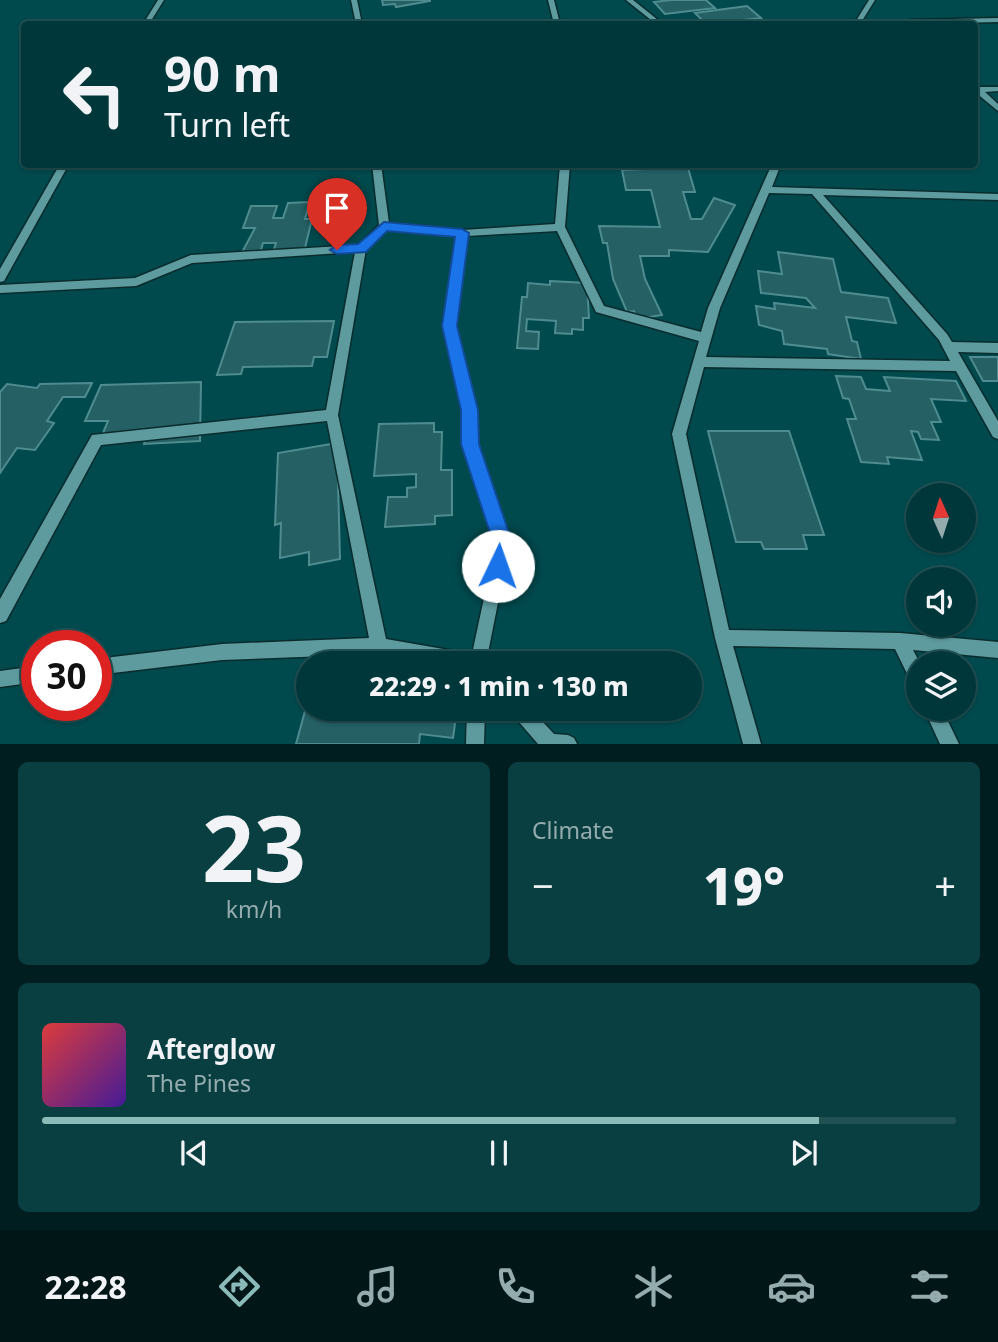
<!DOCTYPE html>
<meta charset="utf-8">
<style>
:root{--surface:#00373a;--page:#0a3f42;--text:#f1f3f6;--muted:#95acaf;--line:#225154;--accent:#8bbbb9}
body{margin:0;font-family:"Noto Sans",sans-serif;background:var(--page);color:var(--text);height:100vh;display:flex;flex-direction:column;font-size:26px;white-space:nowrap}
*{box-sizing:border-box;margin:0}
p{font-size:23px;color:var(--muted)}
.icon{flex:none;width:38px;height:38px;fill:none;stroke:currentColor;stroke-width:2;stroke-linecap:round;stroke-linejoin:round}
.map{position:relative;height:744px;overflow:hidden}
.sheet{display:flex;flex-direction:column;gap:18px;padding:18px;background:#001e20;flex:1}
.sheet>*{flex:none}
.hud{position:absolute;left:21px;top:21px;width:957px;height:147px;border-radius:7px;box-shadow:0 2px 5px #0004,0 0 0 2px var(--line);background:#00373a;color:var(--text);overflow:hidden}
.needle{width:46px;rotate:357deg}
.tools{position:absolute;left:906px;top:483px;display:grid;gap:14px}
.tools a{display:grid;place-items:center;width:70px;height:70px;border-radius:50%;background:var(--surface);box-shadow:0 2px 5px #0004,0 0 0 2px var(--line);font-size:35px}
.speed{position:absolute;left:21px;top:630px;display:flex;gap:14px;font-size:35px;font-weight:700;text-align:center}
.speed>*{display:grid;place-content:center;width:91px;height:91px;border-radius:50%;background:var(--surface);box-shadow:0 2px 5px #0004,0 0 0 2px var(--line);line-height:1}
.speed .limit{border:10px solid #d22;background:#fff;color:#111}
.pin{position:absolute;display:grid;place-items:center;width:60px;height:60px;color:#fff;margin:-72px -30px;border-radius:50% 50% 50% 0;rotate:-45deg;box-shadow:0 0 7px #0007}
.pin .icon{rotate:45deg}
.me{position:absolute;width:77px;margin:-38px;rotate:3deg;stroke-linejoin:round;filter:drop-shadow(0 0 5px #0008)}
.turn{display:flex;align-items:center;gap:24px;height:147px;padding:0 28px;font-size:32px}
.turn .icon{width:91px;height:91px;stroke-width:2.5}
.turn b{display:block;font-size:49px;line-height:60px}
.big{font-size:52px;font-weight:800;line-height:1.1}
.sheet .widget{flex:1;display:flex;flex-direction:column;justify-content:center;gap:10px;min-width:0;padding:0 24px;border-radius:10px;background:var(--page)}
.sheet .dial{align-items:center;gap:0}
.dial b{font-size:91px;line-height:1}
.song{display:flex;align-items:center;gap:21px}
.cover{width:84px;height:84px;border-radius:10px;background:linear-gradient(135deg,hsl(0 70% 55%),hsl(260 70% 35%))}
.played{height:7px;border-radius:4px;background:linear-gradient(90deg,var(--accent) 85%,var(--line) 85%)}
.keys{display:flex;justify-content:space-around;direction:ltr}
.heat{display:flex;justify-content:space-between;align-items:center;font-size:38px;direction:ltr}
.sheet .tiles{flex:1;display:grid;gap:18px;grid-template-columns:1fr 1fr}
.widget:last-child{grid-column:span 2}
.trip{position:absolute;left:296px;top:651px;width:406px;height:70px;border-radius:35px;background:var(--surface);box-shadow:0 2px 5px #0004,0 0 0 2px var(--line);font-weight:800;line-height:70px;text-align:center}
.menu{display:flex;height:112px;justify-content:space-around;align-items:center;background:#001617;color:var(--muted)}
.menu .icon{width:49px;height:49px}
.menu .current{color:var(--accent)}
.menu b{font-size:32px;color:var(--text)}
.map>svg:first-child{display:block}
.building{fill:#246064;stroke:#4f8c90;stroke-width:2}
.lines{fill:none;stroke-linecap:round;stroke-linejoin:round}
.minor-casing{stroke:#0a2c2e;stroke-width:3}
.minor{fill:#5e9b9f;fill-rule:evenodd}
.route{fill:#1a73e8;stroke:#114b97;stroke-width:2}
</style>
<div class="map">
<svg width="998" height="744" viewBox="0 0 998 744">
<rect width="100%" height="100%" fill="#00494d"/>
<g class="building">
<polygon points="382,0 430,0 430,1 396,7 395,4 383,5"/>
<polygon points="671,0 706,0 715,8 665,14 654,2"/>
<polygon points="747,6 761,18 706,24 695,13"/>
<polygon points="671,168 688,168 695,192 683,192 691,219 702,219 714,198 735,205 708,252 669,250 669,256 640,256 645,279 662,315 637,319 634,311 627,312 613,279 607,243 603,243 599,226 660,227 651,190 626,190 622,170"/>
<polygon points="310,202 305,219 312,219 304,252 273,252 276,243 263,243 259,257 239,258 255,228 243,228 251,206 277,206 273,218 283,218 288,203"/>
<polygon points="778,252 833,259 841,292 888,298 896,323 846,317 852,341 857,342 861,359 828,354 827,349 784,344 782,331 759,325 756,306 775,309 774,303 815,308 806,298 761,293 758,271 782,274"/>
<polygon points="550,281 587,283 589,318 583,318 583,330 572,329 572,334 555,333 556,321 527,319 526,331 539,332 538,349 517,348 522,297 527,297 528,283 550,285"/>
<polygon points="334,321 327,357 314,357 312,366 243,367 241,374 217,375 235,322"/>
<polygon points="970,357 998,357 998,381 983,381"/>
<polygon points="836,376 861,377 866,389 890,391 884,377 956,381 966,401 931,399 941,422 931,422 939,440 921,439 918,432 911,431 922,460 887,457 889,464 861,462 847,419 856,419 849,399 843,398"/>
<polygon points="201,382 200,441 144,444 148,433 103,433 108,421 85,421 101,385"/>
<polygon points="92,383 85,397 63,397 47,421 54,423 35,450 17,448 0,473 0,392 7,384 37,388 40,384"/>
<polygon points="434,423 434,432 442,432 441,470 452,470 452,515 435,516 435,524 385,527 388,497 407,497 407,488 416,487 416,474 374,476 379,424"/>
<polygon points="708,431 789,431 824,535 803,535 807,549 764,549 761,542 736,542"/>
<polygon points="337,443 340,559 309,565 309,552 280,558 281,523 275,525 278,453"/>
<polygon points="308,700 308,709 457,709 453,738 420,734 419,744 296,744"/>
</g>
<g class="lines">
<g class="minor-casing">
<g id="minor">
<polygon points="158,0 164,0 149,24 143,24"/>
<polygon points="351,0 357,0 362,24 356,24"/>
<polygon points="548,0 554,0 560,24 554,24"/>
<polygon points="626,0 633,0 663,24 656,24"/>
<polygon points="869,0 875,0 860,24 854,24"/>
<polygon points="998,18 998,22 908,24 906,22 909,20"/>
<polygon points="975,85 980,87 998,87 998,91 985,92 998,104 998,111 975,92"/>
<polygon points="60,164 69,164 4,281 0,282 0,269"/>
<path d="M 372,164 L 381,164 L 389,223 L 462,230 L 555,224 L 560,164 L 570,164 L 565,227 L 604,306 L 701,332 L 708,308 L 772,164 L 781,164 L 772,187 L 998,194 L 998,200 L 823,195 L 947,334 L 952,342 L 998,343 L 998,353 L 958,352 L 998,421 L 998,439 L 993,437 L 956,371 L 704,367 L 686,434 L 729,630 L 900,633 L 998,642 L 998,658 L 913,650 L 920,663 L 919,688 L 913,686 L 895,649 L 733,646 L 761,744 L 743,744 L 715,638 L 672,434 L 699,341 L 596,312 L 557,231 L 467,236 L 456,326 L 475,410 L 477,444 L 510,542 L 486,663 L 431,663 L 379,654 L 222,660 L 96,675 L 96,659 L 222,644 L 369,638 L 327,421 L 101,445 L 6,621 L 0,623 L 0,599 L 92,435 L 326,410 L 355,252 L 192,263 L 136,286 L 0,293 L 0,285 L 135,278 L 191,255 L 358,245 L 379,225 ZM 769,193 L 812,194 L 939,340 L 950,361 L 706,357 L 720,308 ZM 386,230 L 457,236 L 444,326 L 463,410 L 463,444 L 496,542 L 472,654 L 386,639 L 338,415 L 366,249 Z"/>
<polygon points="37,666 37,682 0,687 0,671"/>
<polygon points="467,709 485,709 484,744 466,744"/>
<polygon points="510,709 531,709 554,734 568,735 574,738 577,744 538,744 513,715"/>
<polygon points="924,709 942,709 959,744 940,744"/>
</g>
</g>
<use href="#minor" class="minor"/>
</g>
<polygon class="route" points="384,222 462,229 469,233 457,326 478,410 479,444 512,542 505,573 498,576 491,573 488,566 493,542 461,444 461,410 442,326 455,237 387,231 366,252 337,254 330,250 337,245 358,244"/>
</svg>
<div class="tools">
<a><svg class="needle" viewBox="-14 -14 28 28"><path d="M0-13l5 13h-10z" fill="#e53935"/><path d="M0 13l5-13h-10z" fill="#95acaf"/></svg></a>
<a><svg class="icon" aria-label="sound" viewBox="0 0 24 24"><path d="M4 9h4l5-4v14l-5-4H4zM17 9q2 3 0 6"/></svg></a>
<a><svg class="icon" aria-label="layers" viewBox="0 0 24 24"><path d="M12 4l9 5-9 5-9-5zM3 14l9 5 9-5"/></svg></a>
</div>
<div class="speed"><div class="limit">30</div></div>
<div class="pin" style="left:337px;top:250px;background:#d93025"><svg class="icon" aria-label="arrive" viewBox="0 0 24 24"><path d="M6 21V4h12l-3 4 3 4H6"/></svg></div>
<svg class="me" style="left:498px;top:566px" viewBox="-20 -20 40 40"><circle r="19" fill="#fff"/><path d="M0-13L10 11 0 6-10 11z" fill="#1a73e8"/></svg>
<div class="trip">22:29 · 1 min · 130 m</div>
<div class="hud">
<div class="turn"><svg class="icon" aria-label="left" viewBox="0 0 24 24"><path d="M17 20v-9H6M10 6l-5 5 5 5"/></svg><div><b>90 m</b>Turn left</div></div>
</div>
</div>
<section class="sheet">
<div class="tiles">
<div class="widget dial"><b>23</b><p>km/h</p></div>
<div class="widget"><p>Climate</p>
<div class="heat"><a>−</a><b class="big">19°</b><a>+</a></div>
</div>
<div class="widget">
<div class="song"><i class="cover"></i><div><b>Afterglow</b><p>The Pines</p></div></div>
<div class="played"></div>
<div class="keys"><svg class="icon" aria-label="previous" viewBox="0 0 24 24"><path d="M18 5L8 12l10 7zM5 5v14"/></svg><svg class="icon" aria-label="pause" viewBox="0 0 24 24"><path d="M8 5v14M16 5v14"/></svg><svg class="icon" aria-label="next" viewBox="0 0 24 24"><path d="M6 5l10 7-10 7zM19 5v14"/></svg></div>
</div>
</div>
</section>
<nav class="menu">
<b>22:28</b>
<svg class="icon current" aria-label="directions" viewBox="0 0 24 24"><path d="M12 3l9 9-9 9-9-9zM9 14v-3h6M13 9l2 2-2 2"/></svg>
<svg class="icon" aria-label="music" viewBox="0 0 24 24"><path d="M9 18V5l10-2v13"/><circle cx="6" cy="18" r="3"/><circle cx="16" cy="16" r="3"/></svg>
<svg class="icon" aria-label="phone" viewBox="0 0 24 24"><path d="M5 4h4l2 5-3 2q2 4 5 5l2-3 5 2v4C11 20 4 13 5 4z"/></svg>
<svg class="icon" aria-label="climate" viewBox="0 0 24 24"><path d="M12 3v18M4 7l16 10M4 17L20 7"/></svg>
<svg class="icon" aria-label="car" viewBox="0 0 24 24"><path d="M5 17H2v-5l4-1 3-4h7l3 4 3 1v5h-3M9 17h6M6 11h13"/><circle cx="7" cy="17" r="2"/><circle cx="17" cy="17" r="2"/></svg>
<svg class="icon" aria-label="filters" viewBox="0 0 24 24"><path d="M4 7h16M4 17h16"/><circle cx="9" cy="7" r="2"/><circle cx="15" cy="17" r="2"/></svg>
</nav>
